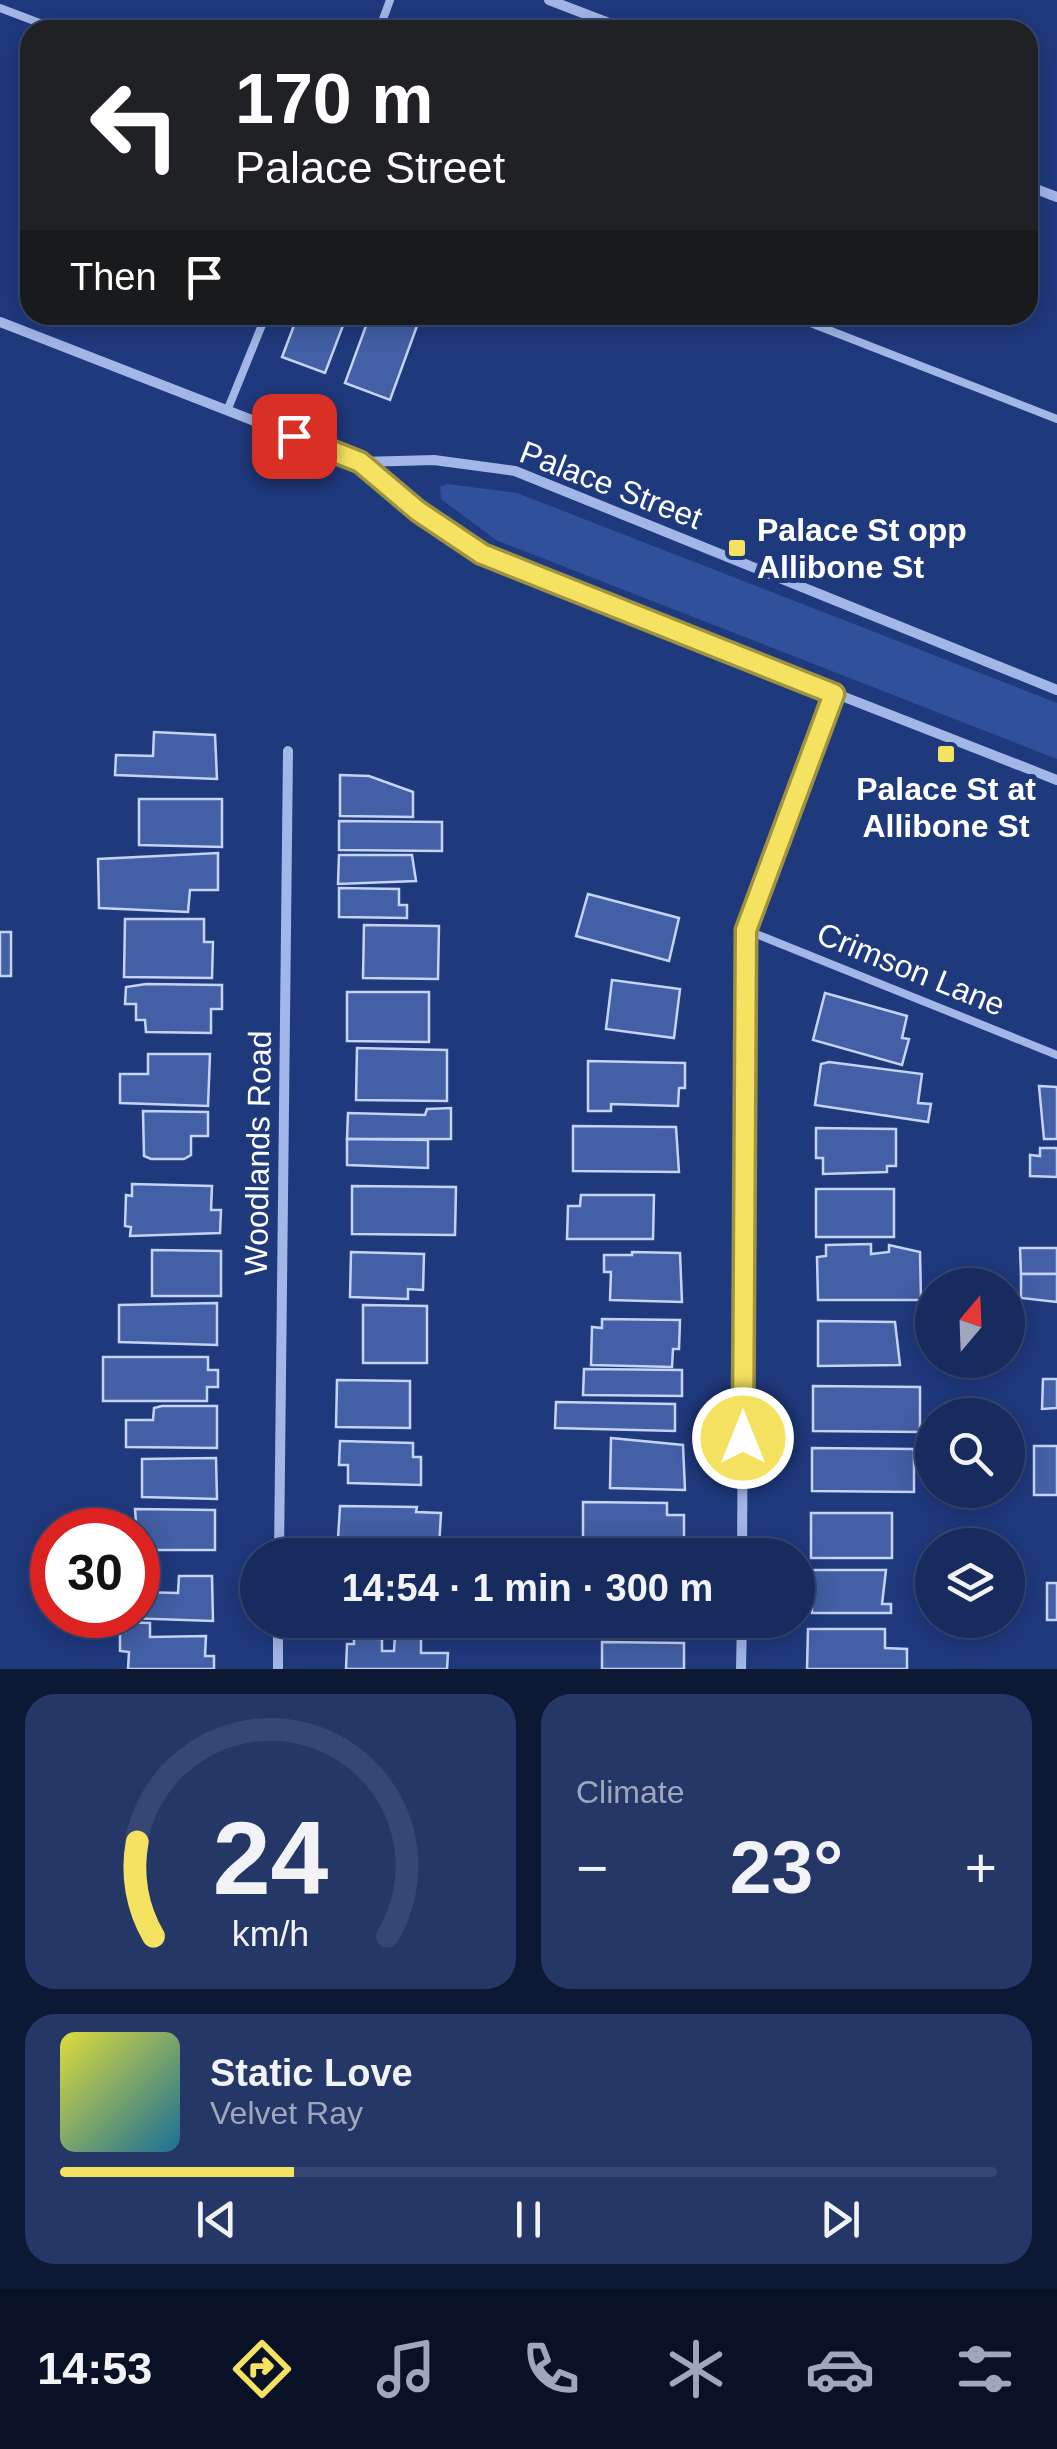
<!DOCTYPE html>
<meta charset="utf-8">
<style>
:root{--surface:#172b5e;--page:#243767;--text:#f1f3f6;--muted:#9ea7bc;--line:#364773;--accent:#f6e261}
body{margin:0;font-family:Helvetica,sans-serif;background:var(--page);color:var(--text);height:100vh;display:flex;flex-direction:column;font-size:38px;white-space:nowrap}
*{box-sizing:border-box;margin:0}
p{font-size:32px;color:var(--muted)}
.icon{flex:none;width:55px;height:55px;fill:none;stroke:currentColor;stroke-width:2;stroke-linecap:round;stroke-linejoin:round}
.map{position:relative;height:1669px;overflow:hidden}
.details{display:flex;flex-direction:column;gap:25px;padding:25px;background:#0d1834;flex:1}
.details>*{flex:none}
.guide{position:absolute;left:20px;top:20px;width:1018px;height:305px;border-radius:30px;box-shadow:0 5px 25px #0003,0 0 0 2px var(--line);background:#202124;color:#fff;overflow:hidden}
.needle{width:65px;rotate:19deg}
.fabs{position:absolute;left:915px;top:1268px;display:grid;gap:20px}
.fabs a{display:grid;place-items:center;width:110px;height:110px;border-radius:50%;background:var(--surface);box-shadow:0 5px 25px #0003,0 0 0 2px var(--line);font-size:50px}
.speed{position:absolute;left:30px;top:1508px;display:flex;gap:20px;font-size:50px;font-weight:700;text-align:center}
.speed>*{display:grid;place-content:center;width:130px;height:130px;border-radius:50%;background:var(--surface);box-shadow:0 5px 25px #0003,0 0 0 2px var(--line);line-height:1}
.speed .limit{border:15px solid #d22;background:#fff;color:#111}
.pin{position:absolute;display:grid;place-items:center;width:85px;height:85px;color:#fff;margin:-42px;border-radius:20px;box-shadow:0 5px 15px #0006}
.me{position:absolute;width:110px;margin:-55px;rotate:0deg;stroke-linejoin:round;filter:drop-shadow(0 0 8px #0008)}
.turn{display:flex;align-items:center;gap:35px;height:210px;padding:0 50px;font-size:45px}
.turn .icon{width:130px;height:130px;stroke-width:2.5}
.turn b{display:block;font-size:70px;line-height:85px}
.then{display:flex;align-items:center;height:95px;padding:0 50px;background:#0003;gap:20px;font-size:38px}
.big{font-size:75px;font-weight:700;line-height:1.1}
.details .tile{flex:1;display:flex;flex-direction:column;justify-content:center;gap:15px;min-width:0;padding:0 35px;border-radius:30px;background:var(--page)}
.details .dial{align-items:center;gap:0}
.dial svg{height:260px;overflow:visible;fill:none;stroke:var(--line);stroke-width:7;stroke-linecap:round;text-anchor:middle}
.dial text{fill:var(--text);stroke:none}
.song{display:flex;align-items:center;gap:30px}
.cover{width:120px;height:120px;border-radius:15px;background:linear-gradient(135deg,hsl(60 70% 55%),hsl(200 70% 35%))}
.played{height:10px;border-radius:5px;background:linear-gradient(90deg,var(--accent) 25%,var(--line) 25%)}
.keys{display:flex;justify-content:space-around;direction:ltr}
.heat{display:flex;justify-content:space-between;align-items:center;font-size:55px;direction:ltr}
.details .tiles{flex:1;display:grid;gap:25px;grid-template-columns:1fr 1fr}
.tile:last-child{grid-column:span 2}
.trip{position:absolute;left:240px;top:1538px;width:575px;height:100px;border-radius:50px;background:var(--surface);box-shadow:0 5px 25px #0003,0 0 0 2px var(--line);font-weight:700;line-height:100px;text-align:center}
.tab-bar{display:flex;height:160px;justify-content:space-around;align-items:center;background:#091126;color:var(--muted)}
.tab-bar .icon{width:70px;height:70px}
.tab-bar .active{color:var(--accent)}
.tab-bar b{font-size:45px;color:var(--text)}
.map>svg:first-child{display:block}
.green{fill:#31509b}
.building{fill:#435fa5;stroke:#c5d3f6;stroke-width:2.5}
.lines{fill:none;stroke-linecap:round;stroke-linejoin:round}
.lane{stroke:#a2b6e7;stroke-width:8}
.street{stroke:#a2b6e7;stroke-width:10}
.route-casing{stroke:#a0933f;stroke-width:25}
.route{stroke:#f6e261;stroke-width:18}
.poi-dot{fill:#f6e261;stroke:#1f397d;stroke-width:4}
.labels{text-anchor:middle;stroke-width:10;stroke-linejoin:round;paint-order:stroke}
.street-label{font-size:32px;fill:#fff;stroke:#1f397d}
.poi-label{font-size:32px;font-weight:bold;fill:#fff;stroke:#1f397d;text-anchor:start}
</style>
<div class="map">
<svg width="1057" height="1669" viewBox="0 0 1057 1669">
<rect width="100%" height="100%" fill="#1f397d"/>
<polygon class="green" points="447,484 517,493 1057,703 1057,759 496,540 441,499 440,487"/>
<g class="building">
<polygon points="298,315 347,315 325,373 282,357"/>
<polygon points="370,315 421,315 390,400 345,383"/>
<polygon points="154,732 215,735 217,779 115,775 116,755 153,756"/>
<polygon points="340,775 369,776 413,792 413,817 340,816"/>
<polygon points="139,799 222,799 222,847 139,845"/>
<polygon points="339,821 442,822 442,851 339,850"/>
<polygon points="218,853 218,890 190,890 188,912 99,908 98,859"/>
<polygon points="339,855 412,855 416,881 338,884"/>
<polygon points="339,888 399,889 399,905 407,905 407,918 339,917"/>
<polygon points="588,894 679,918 669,961 576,936"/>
<polygon points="125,919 204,919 204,942 213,942 212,978 124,977"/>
<polygon points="364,925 439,926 438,979 363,978"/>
<rect x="0" y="932" width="11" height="44"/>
<polygon points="612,980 680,989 674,1038 606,1029"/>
<polygon points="146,984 222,985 222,1009 211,1009 211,1033 146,1032 145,1020 136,1020 136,1004 125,1004 126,987"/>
<polygon points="347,992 429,992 429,1042 347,1041"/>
<polygon points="825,993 907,1016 902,1038 909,1039 902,1065 813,1040"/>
<polygon points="357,1048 447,1050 447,1101 356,1100"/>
<polygon points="148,1054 210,1054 208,1106 120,1103 120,1074 148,1074"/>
<polygon points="588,1061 685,1063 685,1088 679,1088 678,1106 611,1104 611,1111 588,1111"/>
<polygon points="829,1062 922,1074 918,1103 931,1104 928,1122 815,1105 821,1064"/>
<polygon points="1039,1086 1057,1087 1057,1139 1044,1139"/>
<polygon points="451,1108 451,1139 347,1139 348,1113 425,1115 427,1109"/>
<polygon points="143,1111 208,1112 208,1136 191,1136 191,1155 184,1159 151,1159 144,1156"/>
<polygon points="573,1126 676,1127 679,1172 573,1171"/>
<polygon points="816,1128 896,1129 896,1166 887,1166 887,1172 823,1174 823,1158 816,1158"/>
<polygon points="347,1139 428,1140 428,1168 347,1165"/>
<polygon points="1040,1148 1057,1148 1057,1177 1030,1176 1030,1155 1040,1156"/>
<polygon points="132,1184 212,1186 211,1210 221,1210 220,1233 130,1236 131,1227 125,1226 126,1195 132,1196"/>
<polygon points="352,1186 456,1187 455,1235 352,1234"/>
<rect x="816" y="1189" width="78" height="48"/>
<polygon points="581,1195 654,1195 653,1239 567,1239 568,1206 580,1206"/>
<polygon points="871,1244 871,1254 889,1252 889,1245 920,1252 921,1300 818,1300 817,1257 826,1256 826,1245"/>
<polygon points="1020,1248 1057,1248 1057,1274 1021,1274"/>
<polygon points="152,1250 221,1251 221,1296 152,1296"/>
<polygon points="351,1252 424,1254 423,1290 408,1289 408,1299 350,1297"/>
<polygon points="632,1252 680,1253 682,1302 610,1300 611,1272 604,1272 604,1255 632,1255"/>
<polygon points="1021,1274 1057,1274 1057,1302 1021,1298"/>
<polygon points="217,1303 217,1345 119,1342 119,1305"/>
<polygon points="363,1305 427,1306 427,1363 363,1363"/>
<polygon points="602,1319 680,1320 679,1349 673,1349 672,1367 591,1365 592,1327 602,1328"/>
<polygon points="818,1321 895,1322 900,1365 818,1366"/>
<polygon points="103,1357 208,1357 208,1370 218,1370 218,1387 207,1387 207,1401 103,1401"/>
<polygon points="584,1369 682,1370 682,1396 583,1395"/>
<polygon points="1043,1379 1057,1379 1057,1408 1042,1409"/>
<polygon points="337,1380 410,1381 410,1428 336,1427"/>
<polygon points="813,1386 920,1387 920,1432 813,1431"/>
<polygon points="556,1402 675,1404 675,1431 555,1428"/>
<polygon points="162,1406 217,1406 217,1448 126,1447 126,1420 153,1420 154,1408"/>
<polygon points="611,1438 683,1445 685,1490 610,1488"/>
<polygon points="340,1441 413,1443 413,1457 421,1457 421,1485 348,1483 348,1465 339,1465"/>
<rect x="1034" y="1446" width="23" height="49"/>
<polygon points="812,1448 914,1449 914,1492 812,1491"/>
<polygon points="216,1458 217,1499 142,1497 142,1459"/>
<polygon points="583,1502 667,1503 667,1515 684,1515 684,1542 583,1537"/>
<polygon points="340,1506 417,1507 416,1512 441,1513 439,1548 417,1547 416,1555 337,1555"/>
<polygon points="135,1509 215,1510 215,1550 138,1550"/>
<rect x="811" y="1513" width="81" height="45"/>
<polygon points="564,1547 668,1548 668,1555 564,1555"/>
<polygon points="812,1570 886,1570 882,1604 891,1604 891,1613 812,1613"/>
<polygon points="179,1576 212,1576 213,1621 125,1618 138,1615 138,1592 178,1593"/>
<rect x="1047" y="1583" width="10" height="37"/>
<polygon points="685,1620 685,1633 588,1631 588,1621"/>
<polygon points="120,1622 150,1623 150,1637 206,1636 205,1656 214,1656 214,1669 128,1669 129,1652 120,1651"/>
<polygon points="808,1629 885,1629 885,1648 907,1649 907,1669 807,1669"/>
<polygon points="400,1631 421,1636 421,1653 448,1653 447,1669 346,1669 347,1644 354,1644 354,1638 382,1639 382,1651 394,1651 395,1635"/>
<polygon points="602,1642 684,1643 684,1669 602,1669"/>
</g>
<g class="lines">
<g class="lane">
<polyline points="0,8 58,30"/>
<polyline points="379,30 390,0"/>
<polyline points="790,315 1057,419"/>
<polyline points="227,411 266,315"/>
<polyline points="746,930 1057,1055"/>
</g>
<g class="street">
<polyline points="549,0 627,30"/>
<polyline points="1028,186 1057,197"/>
<polyline points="0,322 360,462 418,511 481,555 1057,780"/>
<polyline points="361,462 434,460 515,471 1057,690"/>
<polyline points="279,1555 288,751"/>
<polyline points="742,1555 746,930 834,694"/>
<polyline points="278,1669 278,1620"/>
<polyline points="741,1669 742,1620"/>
</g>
</g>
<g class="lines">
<g class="route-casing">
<polyline id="route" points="294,436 360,462 418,511 482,554 834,694 746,930 743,1438"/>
</g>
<use href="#route" class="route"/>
</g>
<g class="poi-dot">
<rect x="727" y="538" width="20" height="20" rx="5"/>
<rect x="936" y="744" width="20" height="20" rx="5"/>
</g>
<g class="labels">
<g class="street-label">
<text transform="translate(611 485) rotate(21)" y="11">Palace Street</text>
<text transform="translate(911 969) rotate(22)" y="11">Crimson Lane</text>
<text transform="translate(258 1153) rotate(-89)" y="11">Woodlands Road</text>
</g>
<g class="poi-label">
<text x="757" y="541">Palace St opp<tspan x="757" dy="37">Allibone St</tspan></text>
<text x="946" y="800" text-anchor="middle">Palace St at<tspan x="946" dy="37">Allibone St</tspan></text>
</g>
</g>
</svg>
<div class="fabs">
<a><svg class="needle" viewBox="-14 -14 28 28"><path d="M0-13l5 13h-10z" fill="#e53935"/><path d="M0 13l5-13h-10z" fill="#9ea7bc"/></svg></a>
<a><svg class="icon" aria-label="search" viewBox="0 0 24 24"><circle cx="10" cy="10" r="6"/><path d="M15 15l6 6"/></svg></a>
<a><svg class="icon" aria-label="layers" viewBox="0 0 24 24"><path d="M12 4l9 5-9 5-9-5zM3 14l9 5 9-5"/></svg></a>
</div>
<div class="speed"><div class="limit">30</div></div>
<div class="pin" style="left:294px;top:436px;background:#d93025"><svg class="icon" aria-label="arrive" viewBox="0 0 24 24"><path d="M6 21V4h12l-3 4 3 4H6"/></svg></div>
<svg class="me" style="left:743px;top:1438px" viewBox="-20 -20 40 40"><circle r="17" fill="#f6e261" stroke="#fff" stroke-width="3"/><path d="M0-11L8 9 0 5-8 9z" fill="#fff"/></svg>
<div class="trip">14:54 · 1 min · 300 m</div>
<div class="guide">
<div class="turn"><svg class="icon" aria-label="left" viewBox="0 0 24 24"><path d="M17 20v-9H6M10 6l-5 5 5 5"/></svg><div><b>170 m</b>Palace Street</div></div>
<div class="then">Then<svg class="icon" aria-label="arrive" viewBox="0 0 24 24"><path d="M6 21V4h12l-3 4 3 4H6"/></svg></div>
</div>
</div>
<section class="details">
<div class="tiles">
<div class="tile dial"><svg viewBox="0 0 100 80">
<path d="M14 69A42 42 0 1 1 86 69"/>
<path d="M14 69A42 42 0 0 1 9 40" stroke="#f6e261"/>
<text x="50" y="56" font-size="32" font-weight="700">24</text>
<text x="50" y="72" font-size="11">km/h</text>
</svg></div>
<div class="tile"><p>Climate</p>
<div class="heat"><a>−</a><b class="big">23°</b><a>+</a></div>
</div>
<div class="tile">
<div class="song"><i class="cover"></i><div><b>Static Love</b><p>Velvet Ray</p></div></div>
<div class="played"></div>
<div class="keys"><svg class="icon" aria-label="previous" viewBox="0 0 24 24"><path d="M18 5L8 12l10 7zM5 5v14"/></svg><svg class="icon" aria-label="pause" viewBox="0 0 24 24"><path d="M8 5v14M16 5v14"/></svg><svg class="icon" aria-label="next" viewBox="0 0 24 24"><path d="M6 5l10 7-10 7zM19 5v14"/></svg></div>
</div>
</div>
</section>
<nav class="tab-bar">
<b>14:53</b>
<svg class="icon active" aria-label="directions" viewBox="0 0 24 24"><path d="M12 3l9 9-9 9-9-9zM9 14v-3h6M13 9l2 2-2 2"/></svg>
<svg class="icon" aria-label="music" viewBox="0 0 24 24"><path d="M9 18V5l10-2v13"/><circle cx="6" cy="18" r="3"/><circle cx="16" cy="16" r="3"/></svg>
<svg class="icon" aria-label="phone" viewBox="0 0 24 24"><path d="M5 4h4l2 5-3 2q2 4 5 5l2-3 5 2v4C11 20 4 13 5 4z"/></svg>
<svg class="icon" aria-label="climate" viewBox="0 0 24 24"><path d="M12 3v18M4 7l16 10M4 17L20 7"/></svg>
<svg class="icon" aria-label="car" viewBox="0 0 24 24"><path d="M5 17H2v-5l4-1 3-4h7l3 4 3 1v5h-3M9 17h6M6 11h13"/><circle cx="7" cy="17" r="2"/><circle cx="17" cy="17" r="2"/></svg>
<svg class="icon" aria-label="filters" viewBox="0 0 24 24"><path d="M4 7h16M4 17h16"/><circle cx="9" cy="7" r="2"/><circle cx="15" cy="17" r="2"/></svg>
</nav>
